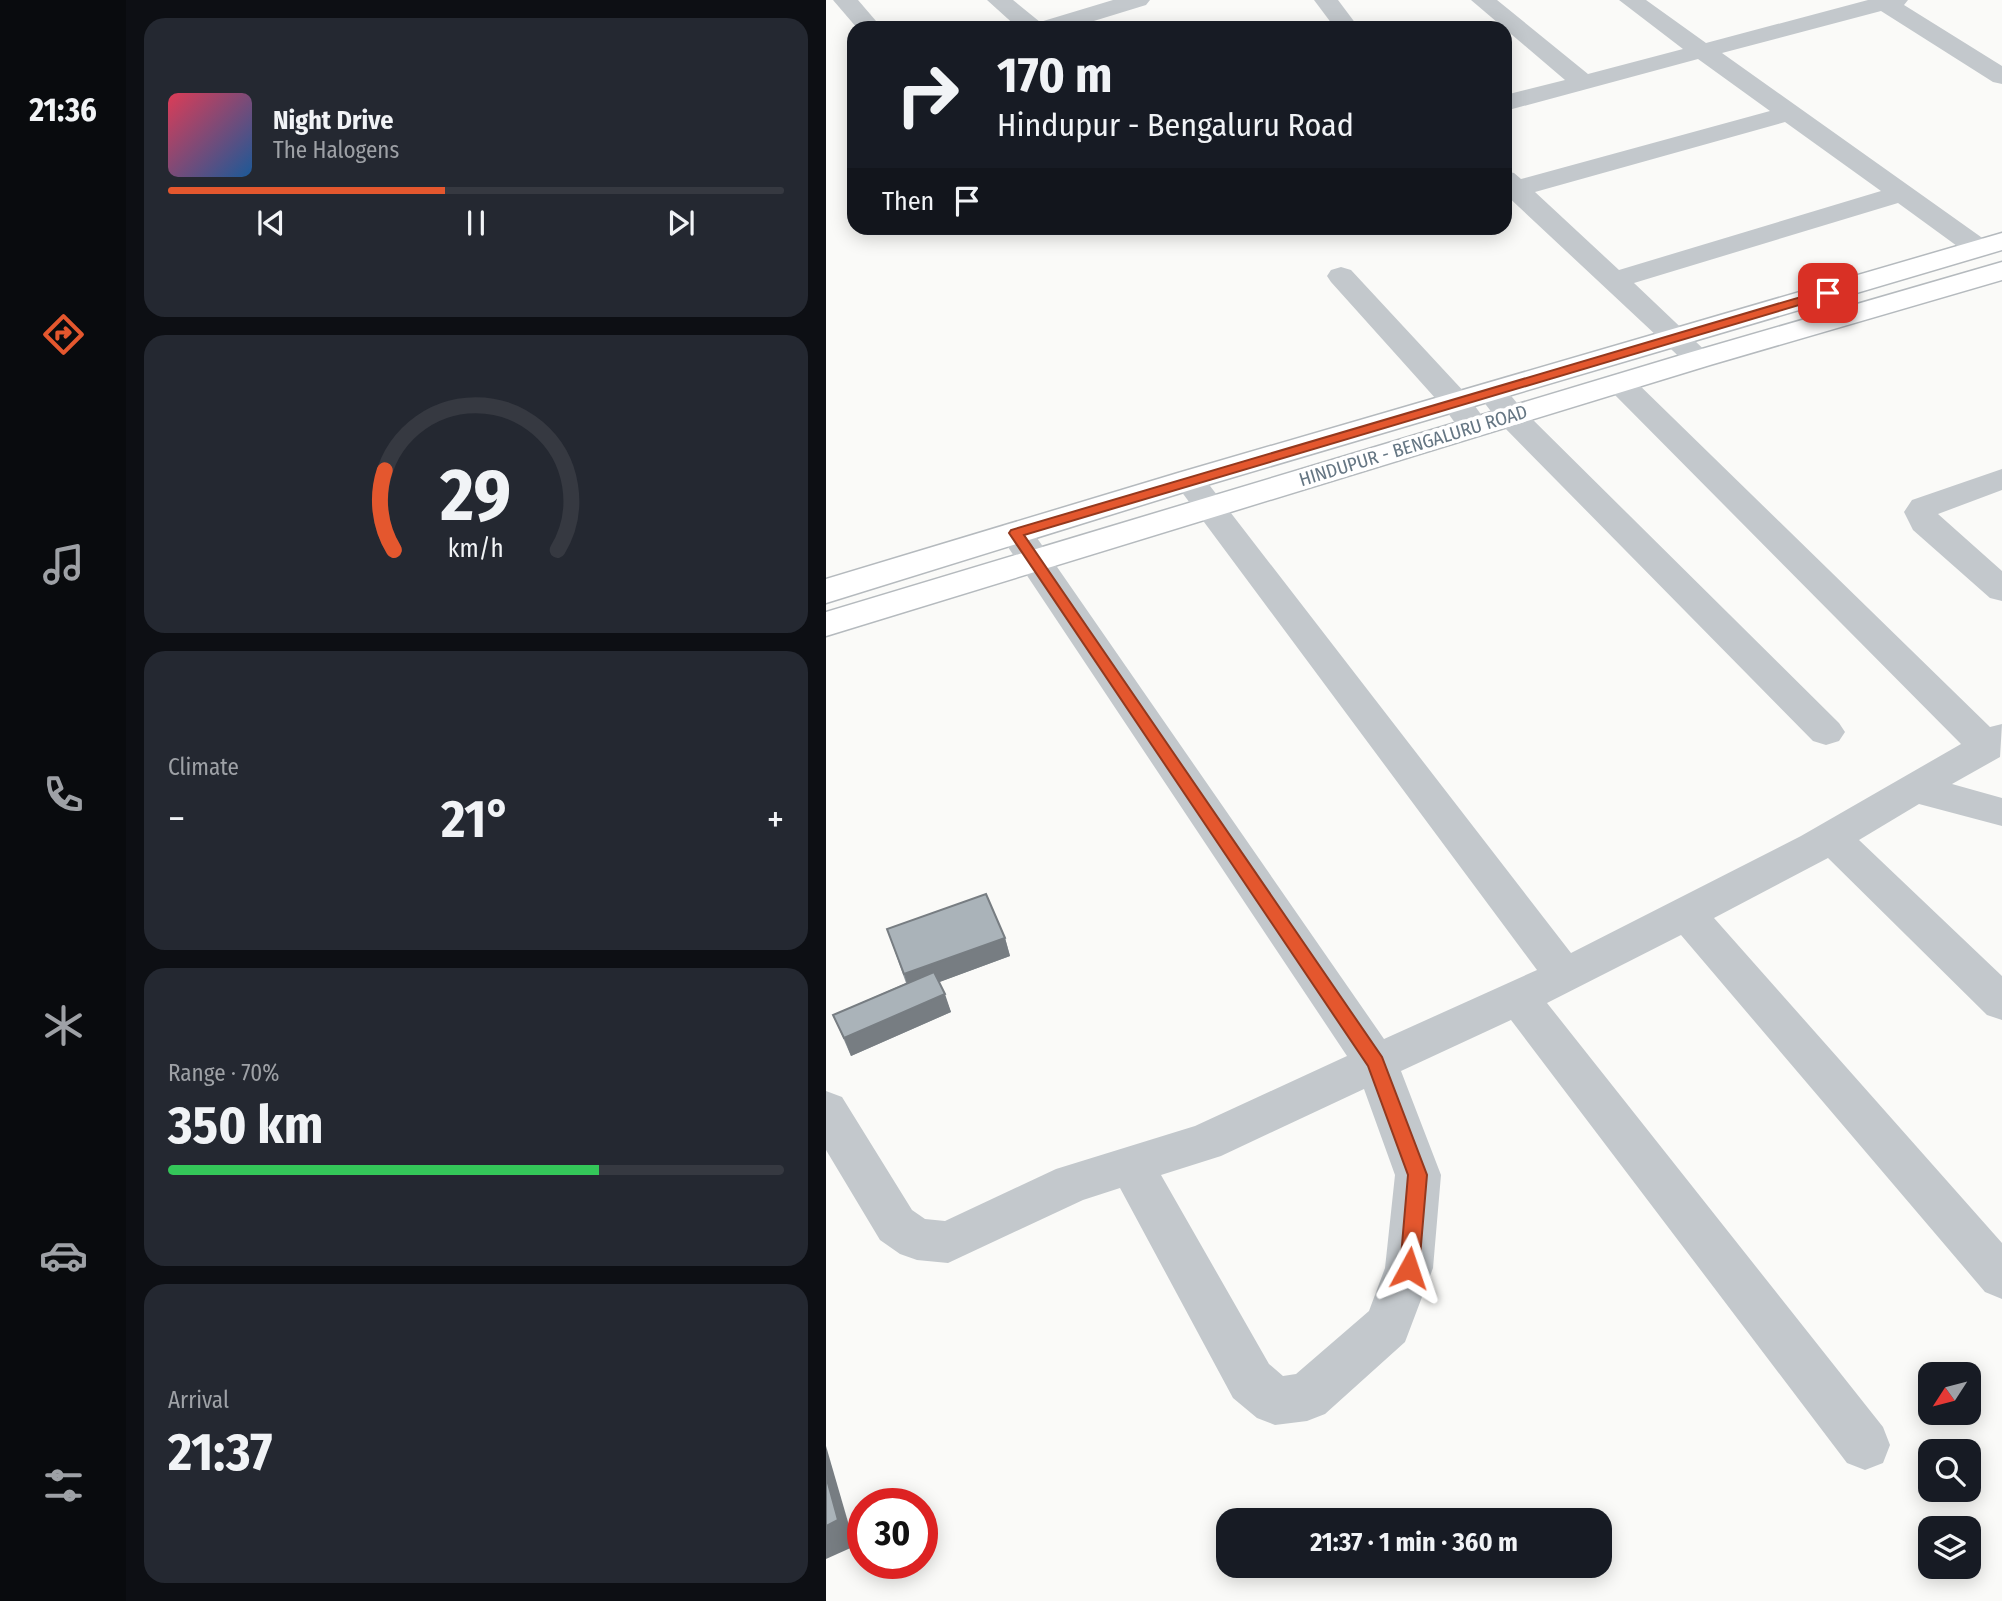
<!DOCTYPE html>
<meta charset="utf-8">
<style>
:root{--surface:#171b24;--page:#242831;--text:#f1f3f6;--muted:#9ea1a6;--line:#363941;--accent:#e4572e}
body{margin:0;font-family:"Fira Sans Condensed",sans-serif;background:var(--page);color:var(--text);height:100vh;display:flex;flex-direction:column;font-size:26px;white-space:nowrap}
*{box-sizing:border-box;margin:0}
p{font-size:23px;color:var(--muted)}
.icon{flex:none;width:38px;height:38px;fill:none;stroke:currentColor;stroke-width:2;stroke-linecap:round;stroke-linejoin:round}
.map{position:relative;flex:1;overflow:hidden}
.side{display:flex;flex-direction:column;gap:18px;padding:18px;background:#0d0f14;width:700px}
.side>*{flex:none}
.guide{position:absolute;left:21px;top:21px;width:665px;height:214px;border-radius:21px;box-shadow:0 4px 18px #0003;background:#171b24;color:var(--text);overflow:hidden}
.needle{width:46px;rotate:234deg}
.tools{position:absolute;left:1092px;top:1362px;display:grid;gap:14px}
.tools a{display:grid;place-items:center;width:63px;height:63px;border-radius:14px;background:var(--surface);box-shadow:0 4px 18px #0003;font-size:35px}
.speed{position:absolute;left:21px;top:1488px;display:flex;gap:14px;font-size:35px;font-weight:700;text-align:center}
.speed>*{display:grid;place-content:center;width:91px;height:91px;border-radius:50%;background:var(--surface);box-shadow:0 4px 18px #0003;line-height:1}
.speed .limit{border:10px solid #d22;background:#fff;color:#111}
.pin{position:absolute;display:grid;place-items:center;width:60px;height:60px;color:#fff;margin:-30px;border-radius:14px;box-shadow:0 4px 10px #0006}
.me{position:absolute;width:77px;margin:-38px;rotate:5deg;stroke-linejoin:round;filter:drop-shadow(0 0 5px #0008)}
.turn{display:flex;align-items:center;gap:24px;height:147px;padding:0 35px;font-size:32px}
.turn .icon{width:91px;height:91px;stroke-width:2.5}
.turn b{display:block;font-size:49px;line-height:60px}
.then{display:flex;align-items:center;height:66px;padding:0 35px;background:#0003;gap:14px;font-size:26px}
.big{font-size:52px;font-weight:700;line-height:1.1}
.side .widget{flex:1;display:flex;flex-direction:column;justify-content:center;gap:10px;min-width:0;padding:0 24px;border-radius:21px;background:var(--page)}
.side .dial{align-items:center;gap:0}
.dial svg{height:182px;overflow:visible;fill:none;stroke:var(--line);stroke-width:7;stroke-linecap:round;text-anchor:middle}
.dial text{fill:var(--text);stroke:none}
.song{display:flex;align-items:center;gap:21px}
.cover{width:84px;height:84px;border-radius:10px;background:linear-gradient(135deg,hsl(350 70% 55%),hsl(210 70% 35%))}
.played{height:7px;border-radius:4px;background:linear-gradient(90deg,var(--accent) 45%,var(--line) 45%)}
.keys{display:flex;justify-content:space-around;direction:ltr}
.heat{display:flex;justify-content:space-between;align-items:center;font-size:38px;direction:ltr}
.charge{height:10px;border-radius:5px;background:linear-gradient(90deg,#34c759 70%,var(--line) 0)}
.trip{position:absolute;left:390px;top:1508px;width:396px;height:70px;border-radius:21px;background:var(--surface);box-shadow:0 4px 18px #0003;font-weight:700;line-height:70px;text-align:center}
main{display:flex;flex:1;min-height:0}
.tabs{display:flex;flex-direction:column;width:126px;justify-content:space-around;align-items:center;background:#090b0e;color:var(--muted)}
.tabs .icon{width:49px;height:49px}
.tabs .active{color:var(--accent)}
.tabs b{font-size:32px;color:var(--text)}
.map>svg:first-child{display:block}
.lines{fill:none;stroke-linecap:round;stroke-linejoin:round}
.major-casing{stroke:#b5babe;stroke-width:3}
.minor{fill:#c3c8cc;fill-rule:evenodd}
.major{fill:#fff;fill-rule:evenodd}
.wall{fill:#929a9f}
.shaded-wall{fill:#777d82}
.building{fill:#aab3b9;stroke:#777d82;stroke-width:2}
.route{fill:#e4572e;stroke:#94391e;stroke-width:2}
.labels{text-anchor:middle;stroke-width:7;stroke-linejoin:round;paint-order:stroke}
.street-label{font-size:19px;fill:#657683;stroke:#fff}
</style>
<main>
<nav class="tabs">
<b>21:36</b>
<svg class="icon active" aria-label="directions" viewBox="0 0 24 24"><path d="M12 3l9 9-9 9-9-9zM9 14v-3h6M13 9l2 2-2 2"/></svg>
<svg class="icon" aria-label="music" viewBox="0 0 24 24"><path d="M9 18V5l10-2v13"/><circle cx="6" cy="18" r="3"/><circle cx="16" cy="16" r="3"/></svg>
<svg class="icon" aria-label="phone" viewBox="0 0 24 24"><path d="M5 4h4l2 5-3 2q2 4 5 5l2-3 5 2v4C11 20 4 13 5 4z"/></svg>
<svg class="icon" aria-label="climate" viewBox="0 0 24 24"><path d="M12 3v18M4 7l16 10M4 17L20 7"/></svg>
<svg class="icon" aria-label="car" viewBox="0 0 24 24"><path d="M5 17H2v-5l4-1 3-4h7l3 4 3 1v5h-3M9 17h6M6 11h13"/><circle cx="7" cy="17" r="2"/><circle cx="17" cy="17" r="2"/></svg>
<svg class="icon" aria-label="filters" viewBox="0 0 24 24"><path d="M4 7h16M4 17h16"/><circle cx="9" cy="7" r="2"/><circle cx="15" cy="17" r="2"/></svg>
</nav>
<section class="side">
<div class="widget">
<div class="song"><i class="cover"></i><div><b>Night Drive</b><p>The Halogens</p></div></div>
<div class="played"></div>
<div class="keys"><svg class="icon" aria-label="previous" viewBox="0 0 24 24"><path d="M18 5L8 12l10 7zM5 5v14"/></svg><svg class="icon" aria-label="pause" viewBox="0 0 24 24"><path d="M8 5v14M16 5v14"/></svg><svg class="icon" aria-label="next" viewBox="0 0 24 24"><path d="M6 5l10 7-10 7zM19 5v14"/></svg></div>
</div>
<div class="widget dial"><svg viewBox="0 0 100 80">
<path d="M14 69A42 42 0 1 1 86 69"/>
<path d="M14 69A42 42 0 0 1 10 34" stroke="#e4572e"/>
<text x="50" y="56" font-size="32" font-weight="700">29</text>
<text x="50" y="72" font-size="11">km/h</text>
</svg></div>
<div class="widget"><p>Climate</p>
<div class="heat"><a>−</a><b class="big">21°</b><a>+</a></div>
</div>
<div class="widget"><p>Range · 70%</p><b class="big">350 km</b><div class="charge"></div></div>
<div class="widget"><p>Arrival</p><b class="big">21:37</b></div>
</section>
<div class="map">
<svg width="1176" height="1601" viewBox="0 0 1176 1601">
<rect width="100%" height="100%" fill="#fafaf8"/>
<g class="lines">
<g class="major-casing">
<g id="major">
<polygon points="1176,233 1176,250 374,487 0,603 0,579 352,473"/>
<polygon points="1176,262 1176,280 884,365 0,636 0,612 862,353"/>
</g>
</g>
<g class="minor">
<polygon points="7,0 32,0 56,28 31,28"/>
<polygon points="161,0 187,0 214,22 287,0 324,0 320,5 245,28 192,28"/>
<polygon points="488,0 512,0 533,28 509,28"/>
<path d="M 645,0 L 671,0 L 762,74 L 857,49 L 793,0 L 820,0 L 880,43 L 1042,0 L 1082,0 L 1078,5 L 1176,66 L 1176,84 L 1167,82 L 1055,11 L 896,53 L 1162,242 L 1166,248 L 1162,254 L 1152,256 L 1142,254 L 1072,203 L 808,283 L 888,359 L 884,365 L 873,368 L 862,365 L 679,194 L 679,171 L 688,173 L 695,179 L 944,111 L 872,59 L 679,111 L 679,95 L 739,80 ZM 959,122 L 1055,191 L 793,270 L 709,192 Z"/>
<polygon points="515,267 525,270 641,395 664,427 659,434 648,437 637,434 619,409 505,282 501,276 505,270"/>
<path d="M 794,374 L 805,377 L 1164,727 L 1176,724 L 1174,757 L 1126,784 L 1176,798 L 1176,826 L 1093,804 L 1033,840 L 1176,976 L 1176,1020 L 1161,1015 L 1002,858 L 888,918 L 1176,1243 L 1176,1299 L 1159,1292 L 855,935 L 721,1003 L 1057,1427 L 1064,1445 L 1057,1463 L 1039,1470 L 1021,1463 L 685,1020 L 575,1071 L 615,1175 L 607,1268 L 579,1342 L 499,1414 L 481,1421 L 449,1425 L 431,1418 L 407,1398 L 294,1188 L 257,1200 L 122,1263 L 91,1260 L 74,1254 L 54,1240 L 0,1150 L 0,1091 L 16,1097 L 86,1210 L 99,1219 L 119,1221 L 230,1169 L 369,1126 L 521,1056 L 178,541 L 173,533 L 178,525 L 190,522 L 202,525 L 558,1039 L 711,970 L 352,487 L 347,480 L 352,473 L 363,470 L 374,473 L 745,953 L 975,836 L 1135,744 L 783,389 L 779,383 L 783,377 ZM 538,1089 L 569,1175 L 559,1268 L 543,1311 L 470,1374 L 457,1376 L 443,1364 L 335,1175 L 395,1156 Z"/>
<polygon points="665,383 676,385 696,409 1013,723 1019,732 1013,741 1000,745 987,741 674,423 650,392 654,385"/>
<polygon points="1176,469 1176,490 1112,514 1176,571 1176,601 1164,598 1087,530 1078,512 1086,500"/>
</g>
<use href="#major" class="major"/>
</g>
<polygon class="wall" points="61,929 179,938 184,956 113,982 125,1012 25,1056 7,1015 80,983"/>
<g class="shaded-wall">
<polygon points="179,938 184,956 84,993 78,974"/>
<polygon points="119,994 125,1012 25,1056 18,1038"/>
<polygon points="0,1446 29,1546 0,1559"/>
</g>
<g class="building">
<polygon points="160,894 179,938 78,974 61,929"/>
<polygon points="108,972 119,994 18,1038 7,1015"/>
<polygon points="0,1476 12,1520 0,1526"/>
</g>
<polygon class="route" points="1002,289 1008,293 1007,295 198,535 556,1057 601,1175 593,1268 590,1274 583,1277 577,1274 574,1268 582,1175 542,1066 183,533 185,530"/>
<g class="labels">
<g class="street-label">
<text transform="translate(587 445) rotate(-17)" y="7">HINDUPUR - BENGALURU ROAD</text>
</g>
</g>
</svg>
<div class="tools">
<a><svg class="needle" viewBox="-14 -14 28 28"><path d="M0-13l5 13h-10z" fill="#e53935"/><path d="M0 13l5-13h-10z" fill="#9ea1a6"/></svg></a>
<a><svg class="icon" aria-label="search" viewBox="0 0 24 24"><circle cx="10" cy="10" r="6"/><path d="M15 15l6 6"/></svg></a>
<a><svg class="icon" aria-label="layers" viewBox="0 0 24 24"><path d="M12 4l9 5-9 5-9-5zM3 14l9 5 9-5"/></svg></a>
</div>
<div class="speed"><div class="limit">30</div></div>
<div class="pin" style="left:1002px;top:293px;background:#d93025"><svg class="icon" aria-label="arrive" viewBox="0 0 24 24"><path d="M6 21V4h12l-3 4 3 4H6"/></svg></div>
<svg class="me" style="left:583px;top:1268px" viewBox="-20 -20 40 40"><path d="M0-17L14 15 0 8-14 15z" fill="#e4572e" stroke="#fff" stroke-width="4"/></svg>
<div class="trip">21:37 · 1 min · 360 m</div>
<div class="guide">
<div class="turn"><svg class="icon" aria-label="right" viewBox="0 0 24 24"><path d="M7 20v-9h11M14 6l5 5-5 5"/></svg><div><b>170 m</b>Hindupur - Bengaluru Road</div></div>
<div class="then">Then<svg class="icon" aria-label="arrive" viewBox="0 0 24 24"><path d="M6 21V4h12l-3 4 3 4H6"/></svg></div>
</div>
</div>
</main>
